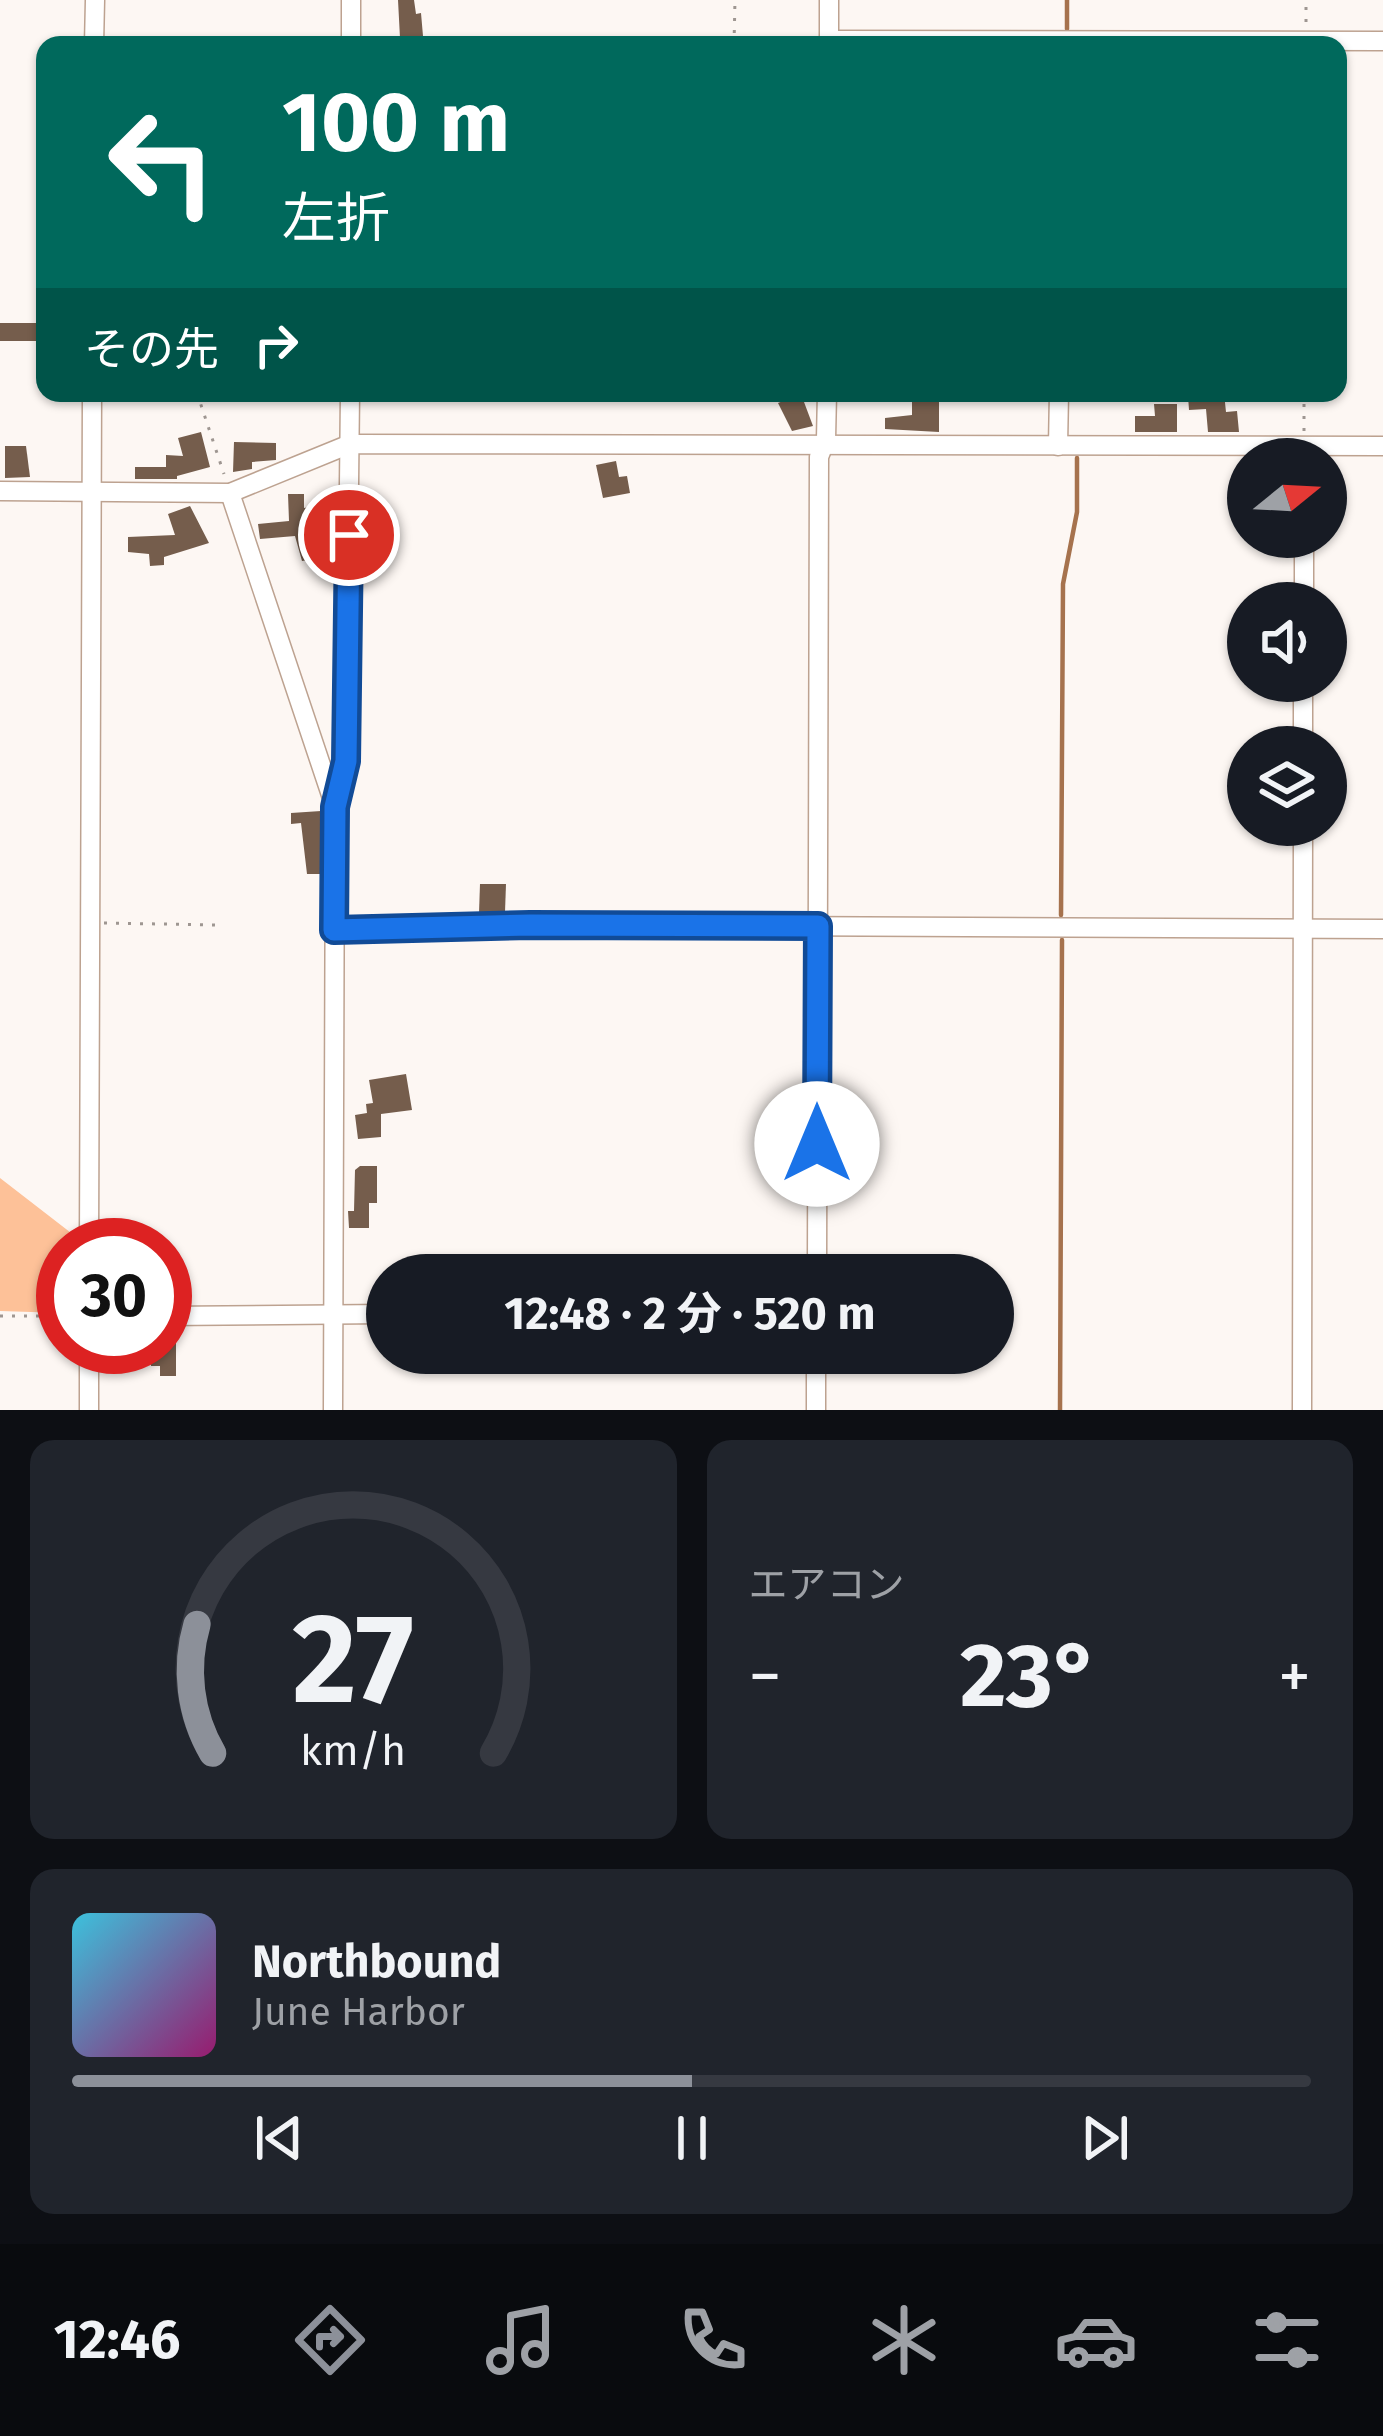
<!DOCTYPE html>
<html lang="ja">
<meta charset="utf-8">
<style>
:root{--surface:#171b24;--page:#20242c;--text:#f1f3f6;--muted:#9ea1a6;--line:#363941;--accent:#8c9099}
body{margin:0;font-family:"Fira Sans","Noto Sans JP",sans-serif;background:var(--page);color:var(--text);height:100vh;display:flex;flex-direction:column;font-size:45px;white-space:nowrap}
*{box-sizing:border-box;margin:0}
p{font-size:39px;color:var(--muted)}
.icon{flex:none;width:66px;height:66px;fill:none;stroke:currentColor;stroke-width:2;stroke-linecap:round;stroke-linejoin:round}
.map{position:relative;height:1410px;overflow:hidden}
.side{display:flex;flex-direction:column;gap:30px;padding:30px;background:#0d0f14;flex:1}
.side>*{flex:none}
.guide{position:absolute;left:36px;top:36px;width:1311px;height:366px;border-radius:24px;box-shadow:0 3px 9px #0004;background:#00695c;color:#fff;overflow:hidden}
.needle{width:78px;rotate:72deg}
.fabs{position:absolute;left:1227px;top:438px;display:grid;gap:24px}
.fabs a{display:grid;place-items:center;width:120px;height:120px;border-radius:50%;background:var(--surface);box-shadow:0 3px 9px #0004;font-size:60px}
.speed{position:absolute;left:36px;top:1218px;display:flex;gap:24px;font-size:60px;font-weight:700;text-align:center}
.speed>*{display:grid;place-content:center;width:156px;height:156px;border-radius:50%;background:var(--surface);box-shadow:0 3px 9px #0004;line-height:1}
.speed .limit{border:18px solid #d22;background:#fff;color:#111}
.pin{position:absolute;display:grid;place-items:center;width:102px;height:102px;color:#fff;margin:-51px;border:6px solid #fff;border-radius:50%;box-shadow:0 3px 12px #0007}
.me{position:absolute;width:132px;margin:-66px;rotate:0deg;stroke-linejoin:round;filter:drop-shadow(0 0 9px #0008)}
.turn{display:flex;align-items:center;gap:42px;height:252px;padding:0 48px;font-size:54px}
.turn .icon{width:156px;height:156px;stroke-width:2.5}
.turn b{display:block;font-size:84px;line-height:102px}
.then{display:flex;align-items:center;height:114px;padding:0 48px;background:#0003;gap:24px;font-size:45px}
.big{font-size:90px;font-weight:700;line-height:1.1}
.side .tile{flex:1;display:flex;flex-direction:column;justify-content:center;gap:18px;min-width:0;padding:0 42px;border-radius:24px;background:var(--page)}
.side .dial{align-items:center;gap:0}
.dial svg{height:312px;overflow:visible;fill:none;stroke:var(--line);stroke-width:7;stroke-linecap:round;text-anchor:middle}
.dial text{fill:var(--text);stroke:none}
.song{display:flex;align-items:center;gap:36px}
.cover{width:144px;height:144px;border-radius:18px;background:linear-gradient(135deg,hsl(190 70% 55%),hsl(320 70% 35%))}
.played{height:12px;border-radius:6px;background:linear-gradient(90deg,var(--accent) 50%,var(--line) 50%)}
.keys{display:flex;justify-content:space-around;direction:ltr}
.heat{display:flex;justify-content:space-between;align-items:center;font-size:66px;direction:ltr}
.side .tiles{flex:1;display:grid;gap:30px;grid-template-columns:1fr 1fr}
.tile:last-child{grid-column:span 2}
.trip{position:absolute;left:366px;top:1254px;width:648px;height:120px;border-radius:60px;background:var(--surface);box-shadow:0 3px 9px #0004;font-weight:700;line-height:120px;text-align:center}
.dock{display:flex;height:192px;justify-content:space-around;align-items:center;background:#090b0e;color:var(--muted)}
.dock .icon{width:84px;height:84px}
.dock .selected{color:var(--accent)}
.dock b{font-size:54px;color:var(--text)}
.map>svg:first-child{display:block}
.green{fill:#fdc198}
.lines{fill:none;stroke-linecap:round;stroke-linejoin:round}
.stream{stroke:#a6724d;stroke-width:4.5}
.building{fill:#755d4c}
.minor-casing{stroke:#bda290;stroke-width:21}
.path{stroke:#9e9691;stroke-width:3;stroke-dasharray:3 9;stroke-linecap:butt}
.minor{stroke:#fff;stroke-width:18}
.route-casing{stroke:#114b97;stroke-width:30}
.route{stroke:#1a73e8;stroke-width:21}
</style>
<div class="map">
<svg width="1383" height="1410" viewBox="0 0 1383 1410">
<rect width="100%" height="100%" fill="#fdf7f3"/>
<polygon class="green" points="0,1178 75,1236 75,1245 63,1245 63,1313 0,1311"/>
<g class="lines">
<g class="stream">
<polyline points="1067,29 1067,0"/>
<polyline points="1061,915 1063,584 1077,512 1077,458"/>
<polyline points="1060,1410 1062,940"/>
</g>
</g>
<g class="building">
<polygon points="398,0 414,0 416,14 421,13 423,36 400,38"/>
<rect x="0" y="323" width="45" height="18"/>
<polygon points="912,393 939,393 939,432 885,429 885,418 912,415"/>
<polygon points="1193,393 1224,393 1226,412 1237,411 1239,432 1208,432 1206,409 1189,410 1188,396"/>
<polygon points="801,394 813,426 792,431 778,403"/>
<polygon points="1154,404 1177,404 1177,432 1135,432 1135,416 1155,416"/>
<polygon points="201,432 210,467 177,476 177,479 135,479 135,467 166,467 166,455 183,456 178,438"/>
<polygon points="234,442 276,443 276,460 252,462 252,469 233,472"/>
<polygon points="5,446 26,446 30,477 5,478"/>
<polygon points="616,461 619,477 627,476 630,493 603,498 596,465"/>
<polygon points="288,494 304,494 304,508 315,506 322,558 302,561 295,536 260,539 258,524 289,521"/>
<polygon points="190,506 209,543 164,557 164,565 150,566 149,554 128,552 128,537 175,535 168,514"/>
<polygon points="321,811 321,874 307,874 301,823 291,824 291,813"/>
<polygon points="480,884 506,884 505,912 479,913"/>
<polygon points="406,1074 412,1110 381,1114 381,1137 358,1139 355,1115 367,1113 366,1104 373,1103 369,1080"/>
<polygon points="360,1166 377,1166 377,1203 369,1203 369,1228 349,1228 348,1211 354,1211 355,1170"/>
<polygon points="165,1329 176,1329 176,1376 160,1376 160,1366 151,1366 151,1349 165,1347"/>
</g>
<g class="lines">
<g class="minor-casing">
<g id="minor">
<polyline points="351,0 351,45"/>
<polyline points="829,0 829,45"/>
<polyline points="829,40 1383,41"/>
<polyline points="94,45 95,0"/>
<polyline points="1058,446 1059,393"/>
<polyline points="0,491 230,493 350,444 1383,446"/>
<polyline points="230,493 335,807"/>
<polyline points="1304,603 1304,537"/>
<polyline points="1303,747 1303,681"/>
<polyline points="334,930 530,925 1383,929"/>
<polyline points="89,1245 92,393"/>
<polyline points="817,1275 819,457 826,439 827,393"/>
<polyline points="165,1316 387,1314"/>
<polyline points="89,1347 89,1410"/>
<polyline points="333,1410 335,807 346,761 350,393"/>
<polyline points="816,1410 816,1353"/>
<polyline points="1302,1410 1303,825"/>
</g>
</g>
<g class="path">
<polyline points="1306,22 1306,0"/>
<polyline points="734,45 735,0"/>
<polyline points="197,393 224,474"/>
<polyline points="1304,431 1304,393"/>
<polyline points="104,923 219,925"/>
<polyline points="0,1316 63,1316"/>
</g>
<use href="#minor" class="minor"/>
</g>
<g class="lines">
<g class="route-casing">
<polyline id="route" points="349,535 346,761 335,807 334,930 530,925 818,926 817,1144"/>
</g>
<use href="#route" class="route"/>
</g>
</svg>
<div class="fabs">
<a><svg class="needle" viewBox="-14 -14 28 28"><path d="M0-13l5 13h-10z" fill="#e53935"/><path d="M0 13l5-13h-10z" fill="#9ea1a6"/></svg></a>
<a><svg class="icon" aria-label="sound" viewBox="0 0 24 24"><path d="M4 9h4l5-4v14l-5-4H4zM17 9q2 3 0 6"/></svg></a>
<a><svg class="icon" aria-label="layers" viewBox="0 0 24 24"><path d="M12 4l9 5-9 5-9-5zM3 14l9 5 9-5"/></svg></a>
</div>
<div class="speed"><div class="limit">30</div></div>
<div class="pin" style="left:349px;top:535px;background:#d93025"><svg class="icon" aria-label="arrive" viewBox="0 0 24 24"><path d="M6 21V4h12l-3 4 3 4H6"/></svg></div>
<svg class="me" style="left:817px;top:1144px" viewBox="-20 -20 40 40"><circle r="19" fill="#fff"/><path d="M0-13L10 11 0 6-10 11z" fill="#1a73e8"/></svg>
<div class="trip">12:48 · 2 分 · 520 m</div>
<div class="guide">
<div class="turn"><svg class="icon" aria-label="left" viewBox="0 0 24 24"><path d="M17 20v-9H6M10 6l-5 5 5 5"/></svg><div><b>100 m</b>左折</div></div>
<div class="then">その先<svg class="icon" aria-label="right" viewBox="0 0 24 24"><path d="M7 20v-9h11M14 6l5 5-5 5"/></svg></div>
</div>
</div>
<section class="side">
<div class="tiles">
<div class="tile dial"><svg viewBox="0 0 100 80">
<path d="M14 69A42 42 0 1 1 86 69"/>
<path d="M14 69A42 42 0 0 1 10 36" stroke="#8c9099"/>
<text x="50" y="56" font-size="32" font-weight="700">27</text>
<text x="50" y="72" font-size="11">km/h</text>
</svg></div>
<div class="tile"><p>エアコン</p>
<div class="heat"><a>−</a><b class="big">23°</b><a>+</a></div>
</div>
<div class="tile">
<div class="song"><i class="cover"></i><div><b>Northbound</b><p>June Harbor</p></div></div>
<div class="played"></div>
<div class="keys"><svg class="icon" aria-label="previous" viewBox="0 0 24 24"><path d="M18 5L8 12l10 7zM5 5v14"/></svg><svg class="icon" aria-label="pause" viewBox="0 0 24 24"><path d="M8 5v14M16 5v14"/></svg><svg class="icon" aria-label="next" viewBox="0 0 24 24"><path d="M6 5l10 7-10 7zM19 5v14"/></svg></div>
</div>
</div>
</section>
<nav class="dock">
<b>12:46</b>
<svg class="icon selected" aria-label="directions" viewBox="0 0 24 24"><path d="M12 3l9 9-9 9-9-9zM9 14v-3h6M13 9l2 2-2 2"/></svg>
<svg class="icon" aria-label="music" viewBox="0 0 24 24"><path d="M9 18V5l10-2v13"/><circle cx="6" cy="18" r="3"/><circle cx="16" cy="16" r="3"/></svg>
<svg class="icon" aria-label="phone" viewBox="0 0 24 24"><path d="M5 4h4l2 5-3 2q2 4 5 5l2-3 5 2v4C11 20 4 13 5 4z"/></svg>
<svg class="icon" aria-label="climate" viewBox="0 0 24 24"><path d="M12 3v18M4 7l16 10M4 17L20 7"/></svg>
<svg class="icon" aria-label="car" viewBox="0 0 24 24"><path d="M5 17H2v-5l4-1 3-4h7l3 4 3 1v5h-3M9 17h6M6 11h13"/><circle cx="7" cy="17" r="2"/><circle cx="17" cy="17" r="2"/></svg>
<svg class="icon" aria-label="filters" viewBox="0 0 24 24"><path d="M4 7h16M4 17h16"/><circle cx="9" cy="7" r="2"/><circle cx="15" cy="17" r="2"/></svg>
</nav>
